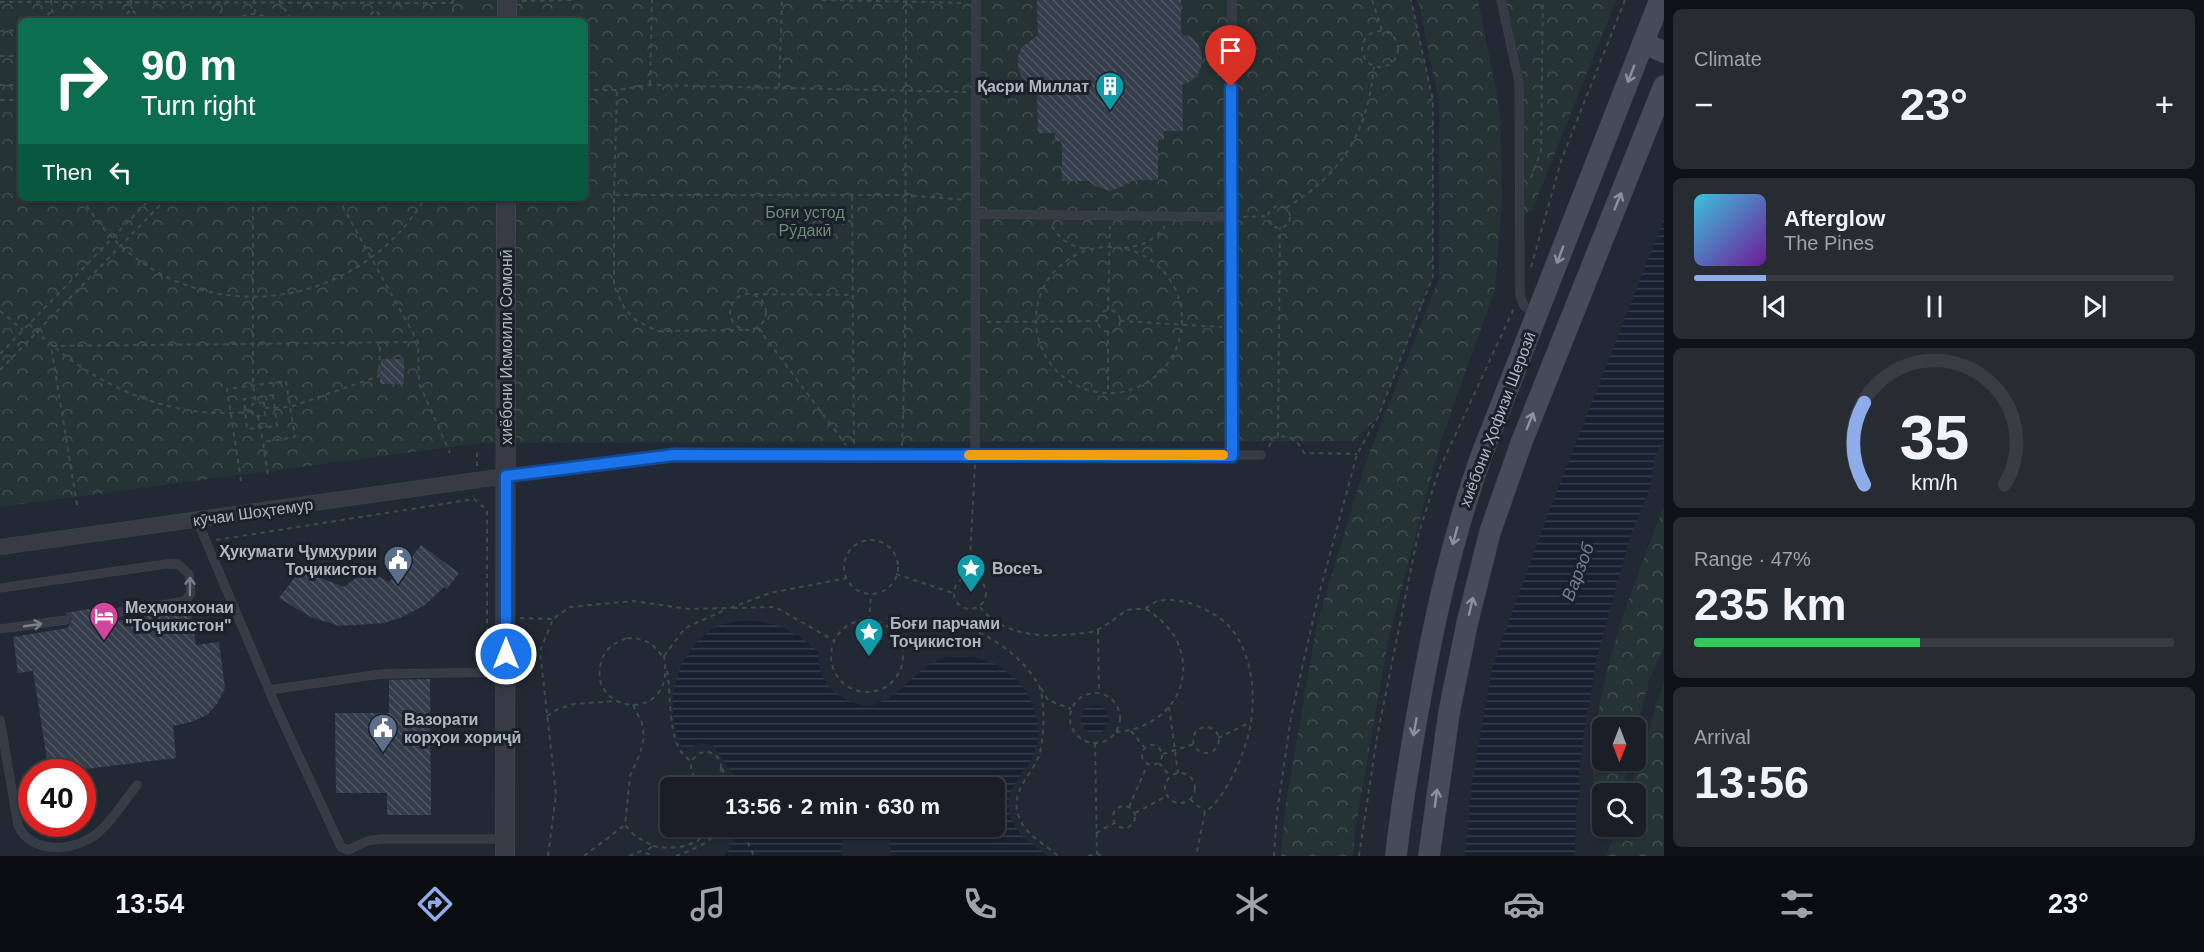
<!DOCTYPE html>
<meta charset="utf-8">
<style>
:root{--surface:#1a1f27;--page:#272c33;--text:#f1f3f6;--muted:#9fa2a7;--line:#383d44;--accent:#8eace9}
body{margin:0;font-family:Arial,sans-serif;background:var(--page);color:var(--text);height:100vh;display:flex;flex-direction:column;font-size:22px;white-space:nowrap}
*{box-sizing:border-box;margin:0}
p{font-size:20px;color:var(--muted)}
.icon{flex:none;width:33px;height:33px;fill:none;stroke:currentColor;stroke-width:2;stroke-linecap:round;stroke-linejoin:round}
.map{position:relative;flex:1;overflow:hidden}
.sheet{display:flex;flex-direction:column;gap:9px;padding:9px;background:#0e1115;width:540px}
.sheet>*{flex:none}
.banner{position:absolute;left:18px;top:18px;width:570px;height:183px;border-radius:9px;box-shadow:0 2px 4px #0004,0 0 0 2px var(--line);background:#0b6e4f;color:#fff;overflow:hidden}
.needle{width:39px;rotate:180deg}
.fabs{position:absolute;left:1592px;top:717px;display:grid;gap:12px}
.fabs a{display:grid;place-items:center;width:54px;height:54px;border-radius:9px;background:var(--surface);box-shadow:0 2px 4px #0004,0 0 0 2px var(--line);font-size:30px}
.speed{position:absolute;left:18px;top:759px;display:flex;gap:12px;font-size:30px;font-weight:700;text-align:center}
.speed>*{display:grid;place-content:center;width:78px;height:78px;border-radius:50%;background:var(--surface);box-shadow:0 2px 4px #0004,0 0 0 2px var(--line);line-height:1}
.speed .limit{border:9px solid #d22;background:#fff;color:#111}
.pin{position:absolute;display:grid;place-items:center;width:51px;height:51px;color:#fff;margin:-62px -26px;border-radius:50% 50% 50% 0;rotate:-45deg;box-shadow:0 0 6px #0007}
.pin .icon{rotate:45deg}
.me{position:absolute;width:66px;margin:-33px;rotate:0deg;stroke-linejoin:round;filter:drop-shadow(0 0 4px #0008)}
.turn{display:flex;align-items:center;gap:21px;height:126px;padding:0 24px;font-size:27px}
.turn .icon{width:78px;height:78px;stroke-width:2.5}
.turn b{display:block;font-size:42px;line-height:51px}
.then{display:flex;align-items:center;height:57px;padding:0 24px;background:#0003;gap:12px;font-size:22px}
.big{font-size:45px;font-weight:700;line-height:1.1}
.sheet .tile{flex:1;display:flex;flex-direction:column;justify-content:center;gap:9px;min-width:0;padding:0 21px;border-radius:9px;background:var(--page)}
.sheet .dial{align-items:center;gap:0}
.dial svg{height:156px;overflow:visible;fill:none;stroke:var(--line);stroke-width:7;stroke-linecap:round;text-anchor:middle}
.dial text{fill:var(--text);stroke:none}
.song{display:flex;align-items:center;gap:18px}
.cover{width:72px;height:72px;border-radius:9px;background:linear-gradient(135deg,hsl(190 70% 55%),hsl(280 70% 35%))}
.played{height:6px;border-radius:3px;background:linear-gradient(90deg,var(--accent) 15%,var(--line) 15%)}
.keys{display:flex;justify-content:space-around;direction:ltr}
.heat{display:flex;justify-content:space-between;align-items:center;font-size:33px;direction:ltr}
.charge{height:9px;border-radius:4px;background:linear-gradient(90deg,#34c759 47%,var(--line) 0)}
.trip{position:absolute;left:660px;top:777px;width:345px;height:60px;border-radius:9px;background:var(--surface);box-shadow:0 2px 4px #0004,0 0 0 2px var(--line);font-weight:700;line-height:60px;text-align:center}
.tabs{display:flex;height:96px;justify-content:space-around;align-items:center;background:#0a0c10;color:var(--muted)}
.tabs .icon{width:42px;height:42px}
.tabs .on{color:var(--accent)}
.tabs b{font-size:27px;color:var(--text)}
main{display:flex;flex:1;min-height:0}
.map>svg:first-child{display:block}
.forest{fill:url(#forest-crowns);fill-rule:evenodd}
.water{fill:url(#water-rules)}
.building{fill:url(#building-back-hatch)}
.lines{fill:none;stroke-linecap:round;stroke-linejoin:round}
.service-casing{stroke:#3f444f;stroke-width:9}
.minor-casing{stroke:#3f444f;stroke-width:16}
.tertiary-casing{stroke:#3f444f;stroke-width:20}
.secondary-casing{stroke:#3f444f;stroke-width:22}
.path{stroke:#3d4c4e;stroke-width:2;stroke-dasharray:4.5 4.5;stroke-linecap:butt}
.service{stroke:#363b45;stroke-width:8}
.minor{stroke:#363b45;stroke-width:15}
.tertiary{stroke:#363b45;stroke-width:18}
.secondary{stroke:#454b58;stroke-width:21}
.oneway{stroke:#8b919d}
.oneway2{stroke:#797f8a}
.route-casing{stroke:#114b97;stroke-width:15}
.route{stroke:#1a73e8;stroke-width:10}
.slow{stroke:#f59e0b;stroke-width:10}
.labels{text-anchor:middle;stroke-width:6;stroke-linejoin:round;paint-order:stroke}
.poi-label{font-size:16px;font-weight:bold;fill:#b0b6c2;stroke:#1b202a;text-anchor:start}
.park-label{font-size:16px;fill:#6b8f75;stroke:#1b202a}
.street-label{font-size:16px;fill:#b0b6c2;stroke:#1b202a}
.water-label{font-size:18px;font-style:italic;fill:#6e7f9c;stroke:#1b202a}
</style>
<main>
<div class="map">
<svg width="1664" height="856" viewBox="0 0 1664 856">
<defs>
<pattern id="forest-crowns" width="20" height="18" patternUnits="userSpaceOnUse" patternTransform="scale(1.5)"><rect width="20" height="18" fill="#253335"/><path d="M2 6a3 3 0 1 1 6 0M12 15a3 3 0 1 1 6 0" fill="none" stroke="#424e51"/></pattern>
<pattern id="water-rules" width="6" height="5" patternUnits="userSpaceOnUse" patternTransform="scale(1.5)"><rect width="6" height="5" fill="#182030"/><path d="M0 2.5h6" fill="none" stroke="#373e4c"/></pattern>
<pattern id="building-back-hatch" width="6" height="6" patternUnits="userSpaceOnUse" patternTransform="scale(1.5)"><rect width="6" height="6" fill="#353d4b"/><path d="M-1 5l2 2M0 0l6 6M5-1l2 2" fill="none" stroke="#505763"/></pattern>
</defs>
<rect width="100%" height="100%" fill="#232934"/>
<g class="forest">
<path d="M 0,0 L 1411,0 L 1433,101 L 1433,276 L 1378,417 L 1353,441 L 480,443 L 0,507 ZM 21,21 L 585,21 L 585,198 L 21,198 Z"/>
<polygon points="1418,0 1478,0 1500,111 1502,199 1495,289 1441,440 1389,636 1355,830 1353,856 1281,856 1285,810 1317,624 1366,462 1439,278 1439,101"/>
<polygon points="1505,0 1616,0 1533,208 1522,218 1522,73"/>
<path d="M 1664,506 L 1664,646 L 1649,680 L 1635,737 L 1635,728 L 1602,728 L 1602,760 L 1629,761 L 1621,793 L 1602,794 L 1602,809 L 1594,805 C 1586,699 1627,603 1664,506 Z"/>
<polygon points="1664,681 1664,856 1606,856 1618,827 1635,826 1635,794 1629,793"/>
</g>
<g class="water">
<polygon points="1664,219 1664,439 1654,458 1651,486 1631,534 1597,656 1582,745 1579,774 1580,795 1576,805 1575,856 1465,856 1472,784 1492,668 1548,514"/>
<path d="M 753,621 C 780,623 798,633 818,652 C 818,669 823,685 839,695 C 886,728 904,673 941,659 C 956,654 975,656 990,662 C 1025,676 1049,719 1033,756 C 1022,778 1002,788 1011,817 C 1017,836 1033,844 1048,856 L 891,856 L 890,840 L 842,840 L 842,856 L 724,856 L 730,848 L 740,827 L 994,826 L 994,788 L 739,787 L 733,774 L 713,745 L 699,743 L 685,751 C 660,710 675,645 721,625 C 731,621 742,621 753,621 Z"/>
<circle cx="1095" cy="719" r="14"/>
</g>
<g class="building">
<polygon points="1037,0 1181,0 1181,34 1191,37 1198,44 1202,54 1202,64 1198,74 1191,81 1182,85 1183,131 1164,131 1164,140 1158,140 1158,180 1130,180 1124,186 1110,191 1095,186 1089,181 1062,181 1062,141 1055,141 1055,133 1038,133 1037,88 1028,83 1021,76 1018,67 1018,56 1022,47 1038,35"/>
<polygon points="381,359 404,359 404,384 380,384"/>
<polygon points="421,545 459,573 447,589 444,587 425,605 402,617 384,623 339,626 311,617 279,598 308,560 320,569 316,576 344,587 356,578 366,575 378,576 388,582 413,563 409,560"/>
<polygon points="102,607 97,615 103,623 190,609 196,645 219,642 225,688 217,704 207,715 191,722 173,726 176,758 86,769 87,772 49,772 33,671 18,673 13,637 68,628 72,619 65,613"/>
<polygon points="430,679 431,815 387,815 387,793 336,793 335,713 389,713 389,680"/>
</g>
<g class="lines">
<g class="service-casing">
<g id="service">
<polyline points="1232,0 1232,456"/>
<polyline points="1501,0 1519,82 1520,295 1524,306 1535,313"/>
<polyline points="975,214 1231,217"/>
<polyline points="975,455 976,0"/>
<polyline points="506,476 674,455 1261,455"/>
<polyline points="197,520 277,709 341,847 348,850 367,841 381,839 504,839"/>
<polyline points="0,588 166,564 178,564 189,574 191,593 185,601 103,615"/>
<polyline points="0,629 66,620"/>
<polyline points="269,690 381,674 504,672"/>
<path d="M 0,720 L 18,825 C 31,856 79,852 101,830 C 115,817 125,800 137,785"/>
</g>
</g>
<g class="minor-casing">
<polyline id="minor" points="0,547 506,476"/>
</g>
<g class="tertiary-casing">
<g id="tertiary">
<polyline points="507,21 507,0"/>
<polyline points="505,856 506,198"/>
</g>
</g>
<g class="secondary-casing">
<g id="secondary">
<polyline points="1643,43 1664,52"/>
<path d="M 1396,856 C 1401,809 1409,762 1417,716 C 1433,625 1451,541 1482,454 L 1660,0"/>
<polyline points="1429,856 1449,713 1467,624 1490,532 1522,441 1664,86"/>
</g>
</g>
<g class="path">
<polyline points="51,0 52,11 62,21"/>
<polyline points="131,0 131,9"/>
<polyline points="254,0 255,14"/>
<polyline points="279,0 292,21"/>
<polyline points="822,0 966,3"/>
<polyline points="1372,0 1382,30"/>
<polyline points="522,1 573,0"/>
<polyline points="0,2 453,3"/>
<polyline points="41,21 52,11"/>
<polyline points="121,21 131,9 143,21"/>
<polyline points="216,21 227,0"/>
<path d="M 234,21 C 246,12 260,12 272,21"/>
<polyline points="364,21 375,10 386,21"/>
<polyline points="453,21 453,0"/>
<circle cx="1380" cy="49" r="18"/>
<polyline points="0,31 21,30"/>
<polyline points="21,40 18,43 21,46"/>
<polyline points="0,56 21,56"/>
<polyline points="650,84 652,0"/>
<polyline points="0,85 21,85"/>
<polyline points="779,87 782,0"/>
<polyline points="585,90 617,90 650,85 966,92"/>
<polyline points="0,100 21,100"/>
<polyline points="1531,178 1541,151 1543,0"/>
<polyline points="614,195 617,90"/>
<polyline points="852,196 854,446"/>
<path d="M 82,198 C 160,330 346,329 425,198"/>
<polyline points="253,198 253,385 256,404"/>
<polyline points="338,198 418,342 419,383 450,453"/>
<circle cx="1279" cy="217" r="11"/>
<path d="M 1286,208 C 1343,173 1367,133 1374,67"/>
<polyline points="1243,217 1269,216"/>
<path d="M 1052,226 C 1060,240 1071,247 1088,249"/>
<circle cx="1109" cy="320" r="73"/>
<path d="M 1124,248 C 1142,246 1155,240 1165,226"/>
<polyline points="1531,267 1562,158 1625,0"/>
<circle cx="748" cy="312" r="18"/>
<polyline points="754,294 853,295"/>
<polyline points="1108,310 1110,226"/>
<circle cx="1109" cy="321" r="11"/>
<polyline points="0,311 23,330"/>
<polyline points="1120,321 1222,327"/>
<polyline points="987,322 1098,321"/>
<path d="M 29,324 C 86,382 170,423 253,411"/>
<polyline points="758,328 846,445"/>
<polyline points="743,330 657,331 637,321 625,309 614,286 614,195 905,195 966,200"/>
<polyline points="1108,331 1108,393"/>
<polyline points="0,354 151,198"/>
<polyline points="0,370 167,198"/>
<polygon points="273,395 277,426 247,429 244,399"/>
<polygon points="264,402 265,415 253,417 252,404"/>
<polyline points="265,408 290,407 379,376 380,343"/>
<polyline points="258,416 263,442"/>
<polyline points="1278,437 1280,228"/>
<polyline points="902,446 905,349 906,0"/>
<path d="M 1269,447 L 1273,438 C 1288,433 1298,440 1304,453 L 1357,454"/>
<polyline points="477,466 477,449"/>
<polyline points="241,481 227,389 286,381 295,437 263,442 268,477"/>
<polyline points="77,505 51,346 418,342"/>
<polyline points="216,540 474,499 487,510 487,663"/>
<circle cx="871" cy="567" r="27"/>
<polyline points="896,574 953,593"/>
<circle cx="970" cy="593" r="16"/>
<polyline points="969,577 975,464"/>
<path d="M 980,607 C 1001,635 1042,638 1075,634 C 1082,633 1091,633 1097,630 C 1108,625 1117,616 1128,610 C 1134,608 1140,610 1146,608 C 1150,606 1154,602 1158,601 C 1172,598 1190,602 1202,608 C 1212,613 1221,618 1229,626 C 1255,655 1258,707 1246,743 C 1240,763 1223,801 1205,812 L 1196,856"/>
<polyline points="733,608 775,607 835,641"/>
<polyline points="520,618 553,619"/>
<circle cx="867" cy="656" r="36"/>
<polyline points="869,621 871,594"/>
<polyline points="1098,630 1099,693"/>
<path d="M 892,631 C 907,619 936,622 954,625 C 987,631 1021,655 1038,684 C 1046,696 1044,743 1039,756 C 1031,776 1011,790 1018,814 C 1023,834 1044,843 1058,856"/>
<path d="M 627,638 C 644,638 654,643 663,658 L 664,656 C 677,726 587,714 601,663 C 604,649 614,643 627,638 Z"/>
<polyline points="664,656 685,628 727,609"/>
<path d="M 667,671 C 672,694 666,751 692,761"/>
<polyline points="1041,688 1048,700 1071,709"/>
<circle cx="1095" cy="718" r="25"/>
<polyline points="633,705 642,723 644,737 640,754 630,776 625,825 635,836 653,846 646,851"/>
<polyline points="1169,707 1178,773"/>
<polyline points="547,716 558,709 574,704 616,701"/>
<circle cx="1206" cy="740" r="13"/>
<polyline points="1131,731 1144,747"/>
<path d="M 1116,732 C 1163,729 1198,688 1177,641 C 1170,627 1158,617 1145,608"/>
<polyline points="1218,738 1251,722"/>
<polyline points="1095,743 1097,854"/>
<circle cx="1152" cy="755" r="10"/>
<circle cx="706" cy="767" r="15"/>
<polyline points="1163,754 1194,744"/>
<polyline points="1159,763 1170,776"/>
<polyline points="722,768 730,788"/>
<circle cx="1180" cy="788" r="15"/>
<polyline points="715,778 720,788"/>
<polyline points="1190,799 1205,812"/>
<circle cx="1124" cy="817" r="11"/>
<polyline points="1129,807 1147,766"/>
<polyline points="1135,813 1167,796"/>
<polyline points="740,826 754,856"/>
<polyline points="1096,833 1114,823"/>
<path d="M 653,846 C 677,850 698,847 713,826"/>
<polyline points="548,856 556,794 540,651 553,619 570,607 633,601 688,609 730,608 770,593 847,578"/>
<polyline points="584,856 625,825"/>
<polyline points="629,856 641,851 653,856"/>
<path d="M 676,856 C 692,850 713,842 722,826"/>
<polyline points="1088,856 1097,854 1104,856"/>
<polyline points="1274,856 1277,813 1291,717 1317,602 1357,454 1378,417 1433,276 1433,101 1411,0"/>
<polyline points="1359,856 1377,737 1417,539 1439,470 1514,308"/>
</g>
<use href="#service" class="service"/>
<use href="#minor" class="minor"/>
<use href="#tertiary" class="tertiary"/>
<use href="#secondary" class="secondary"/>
</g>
<defs><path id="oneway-shaft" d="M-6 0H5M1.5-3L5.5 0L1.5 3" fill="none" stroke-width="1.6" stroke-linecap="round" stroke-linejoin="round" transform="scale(1.5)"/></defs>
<g class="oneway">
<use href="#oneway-shaft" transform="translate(1631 74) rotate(111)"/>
<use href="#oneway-shaft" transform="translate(1618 201) rotate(-68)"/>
<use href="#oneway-shaft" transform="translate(1560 255) rotate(111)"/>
<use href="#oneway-shaft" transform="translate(1530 421) rotate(-68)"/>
<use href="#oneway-shaft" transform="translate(1455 536) rotate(105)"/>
<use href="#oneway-shaft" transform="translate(1471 606) rotate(-77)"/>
<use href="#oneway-shaft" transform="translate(1415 727) rotate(100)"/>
<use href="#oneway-shaft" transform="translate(1436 798) rotate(-82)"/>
</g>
<g class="oneway2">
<use href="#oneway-shaft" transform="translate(190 586) rotate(-89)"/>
<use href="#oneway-shaft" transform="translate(33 625) rotate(-8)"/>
</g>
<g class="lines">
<g class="route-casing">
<polyline id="route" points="506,654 506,476 674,455 1232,456 1231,87"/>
</g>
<use href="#route" class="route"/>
<polyline class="slow" points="969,455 1223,455"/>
</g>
<defs>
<g id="building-pin" transform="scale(1.5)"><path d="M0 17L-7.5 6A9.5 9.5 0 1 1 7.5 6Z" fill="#0f9aa8" stroke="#1b202a"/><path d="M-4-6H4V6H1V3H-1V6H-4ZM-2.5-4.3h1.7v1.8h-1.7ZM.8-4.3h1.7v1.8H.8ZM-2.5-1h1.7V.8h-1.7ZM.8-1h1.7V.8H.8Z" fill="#fff"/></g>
<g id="civic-pin" transform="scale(1.5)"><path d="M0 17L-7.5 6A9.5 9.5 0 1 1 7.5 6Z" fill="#5c6f8a" stroke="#1b202a"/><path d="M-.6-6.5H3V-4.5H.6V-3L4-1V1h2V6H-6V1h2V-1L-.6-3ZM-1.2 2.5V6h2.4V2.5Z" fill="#fff"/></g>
<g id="sight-pin" transform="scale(1.5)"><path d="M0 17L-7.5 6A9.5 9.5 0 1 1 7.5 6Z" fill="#0f9aa8" stroke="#1b202a"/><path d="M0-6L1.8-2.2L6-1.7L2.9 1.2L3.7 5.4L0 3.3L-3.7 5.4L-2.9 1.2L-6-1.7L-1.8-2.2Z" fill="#fff"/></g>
<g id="hotel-pin" transform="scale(1.5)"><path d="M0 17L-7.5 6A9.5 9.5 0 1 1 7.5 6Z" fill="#d1479c" stroke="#1b202a"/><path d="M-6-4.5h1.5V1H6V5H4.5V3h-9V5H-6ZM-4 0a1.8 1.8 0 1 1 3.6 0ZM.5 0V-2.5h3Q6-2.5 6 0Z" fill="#fff"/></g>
</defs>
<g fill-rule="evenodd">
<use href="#building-pin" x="1110" y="86"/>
<use href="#civic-pin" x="398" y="560"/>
<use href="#sight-pin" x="971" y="568"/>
<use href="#hotel-pin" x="104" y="616"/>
<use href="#sight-pin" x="869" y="632"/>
<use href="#civic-pin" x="383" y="728"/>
</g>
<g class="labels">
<g class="poi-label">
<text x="1089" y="92" text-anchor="end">Қасри Миллат</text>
<text x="377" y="557" text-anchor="end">Ҳукумати Ҷумҳурии<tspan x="377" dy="18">Тоҷикистон</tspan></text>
<text x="992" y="574">Восеъ</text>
<text x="125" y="613">Меҳмонхонаи<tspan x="125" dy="18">"Тоҷикистон"</tspan></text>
<text x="890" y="629">Боғи парчами<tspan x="890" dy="18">Тоҷикистон</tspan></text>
<text x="404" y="725">Вазорати<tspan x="404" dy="18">корҳои хориҷӣ</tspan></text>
</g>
<g class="park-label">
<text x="805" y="218">Боғи устод<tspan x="805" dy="18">Рӯдакӣ</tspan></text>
</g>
<g class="street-label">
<text transform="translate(506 347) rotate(-90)" y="6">хиёбони Исмоили Сомонӣ</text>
<text transform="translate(1497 419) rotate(-69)" y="6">хиёбони Ҳофизи Шерозӣ</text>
<text transform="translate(253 512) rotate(-8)" y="6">кӯчаи Шоҳтемур</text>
</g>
<g class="water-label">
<text transform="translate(1578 572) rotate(-69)" y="6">Варзоб</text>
</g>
</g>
</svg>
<div class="fabs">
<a><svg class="needle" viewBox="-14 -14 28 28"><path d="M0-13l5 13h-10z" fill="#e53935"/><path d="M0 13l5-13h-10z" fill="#9fa2a7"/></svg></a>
<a><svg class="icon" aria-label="search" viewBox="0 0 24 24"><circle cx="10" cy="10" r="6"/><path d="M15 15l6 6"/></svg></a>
</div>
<div class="speed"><div class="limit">40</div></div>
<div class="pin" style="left:1231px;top:87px;background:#d93025"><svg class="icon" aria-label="arrive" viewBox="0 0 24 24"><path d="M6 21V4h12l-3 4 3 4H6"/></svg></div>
<svg class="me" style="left:506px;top:654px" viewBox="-20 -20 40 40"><circle r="17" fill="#1a73e8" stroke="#fff" stroke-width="3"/><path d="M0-11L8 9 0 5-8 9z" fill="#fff"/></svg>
<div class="trip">13:56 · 2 min · 630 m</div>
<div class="banner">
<div class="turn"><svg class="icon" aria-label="right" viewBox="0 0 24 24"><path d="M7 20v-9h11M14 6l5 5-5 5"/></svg><div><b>90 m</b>Turn right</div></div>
<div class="then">Then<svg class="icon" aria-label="left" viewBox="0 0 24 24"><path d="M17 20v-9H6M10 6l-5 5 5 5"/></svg></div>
</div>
</div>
<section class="sheet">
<div class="tile"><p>Climate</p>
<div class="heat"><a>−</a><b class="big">23°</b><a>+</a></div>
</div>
<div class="tile">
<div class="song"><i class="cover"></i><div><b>Afterglow</b><p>The Pines</p></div></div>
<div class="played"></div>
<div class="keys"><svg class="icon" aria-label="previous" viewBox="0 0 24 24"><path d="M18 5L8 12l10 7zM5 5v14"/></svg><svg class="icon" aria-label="pause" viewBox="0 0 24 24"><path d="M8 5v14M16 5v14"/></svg><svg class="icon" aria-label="next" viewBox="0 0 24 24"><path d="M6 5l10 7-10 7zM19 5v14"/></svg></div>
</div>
<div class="tile dial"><svg viewBox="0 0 100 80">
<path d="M14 69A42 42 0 1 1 86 69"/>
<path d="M14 69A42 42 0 0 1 14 27" stroke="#8eace9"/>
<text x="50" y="56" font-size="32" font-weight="700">35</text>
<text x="50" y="72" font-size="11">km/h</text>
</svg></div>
<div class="tile"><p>Range · 47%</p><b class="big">235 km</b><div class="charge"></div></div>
<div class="tile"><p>Arrival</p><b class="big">13:56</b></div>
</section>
</main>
<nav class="tabs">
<b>13:54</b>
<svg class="icon on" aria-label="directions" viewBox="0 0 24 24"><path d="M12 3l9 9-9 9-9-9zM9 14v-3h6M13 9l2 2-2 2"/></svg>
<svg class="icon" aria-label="music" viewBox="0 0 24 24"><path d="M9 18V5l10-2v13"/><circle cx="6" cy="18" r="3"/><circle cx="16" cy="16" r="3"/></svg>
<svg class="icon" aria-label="phone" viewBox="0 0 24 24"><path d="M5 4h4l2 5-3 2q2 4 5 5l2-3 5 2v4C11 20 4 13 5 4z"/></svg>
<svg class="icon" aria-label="climate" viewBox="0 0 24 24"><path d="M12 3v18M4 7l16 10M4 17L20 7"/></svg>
<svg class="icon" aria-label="car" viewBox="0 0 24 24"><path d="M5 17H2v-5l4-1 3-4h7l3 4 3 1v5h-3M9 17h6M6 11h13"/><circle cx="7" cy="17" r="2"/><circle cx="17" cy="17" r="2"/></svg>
<svg class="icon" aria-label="filters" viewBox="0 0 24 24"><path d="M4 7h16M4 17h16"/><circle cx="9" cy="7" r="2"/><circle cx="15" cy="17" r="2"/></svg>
<b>23°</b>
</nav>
